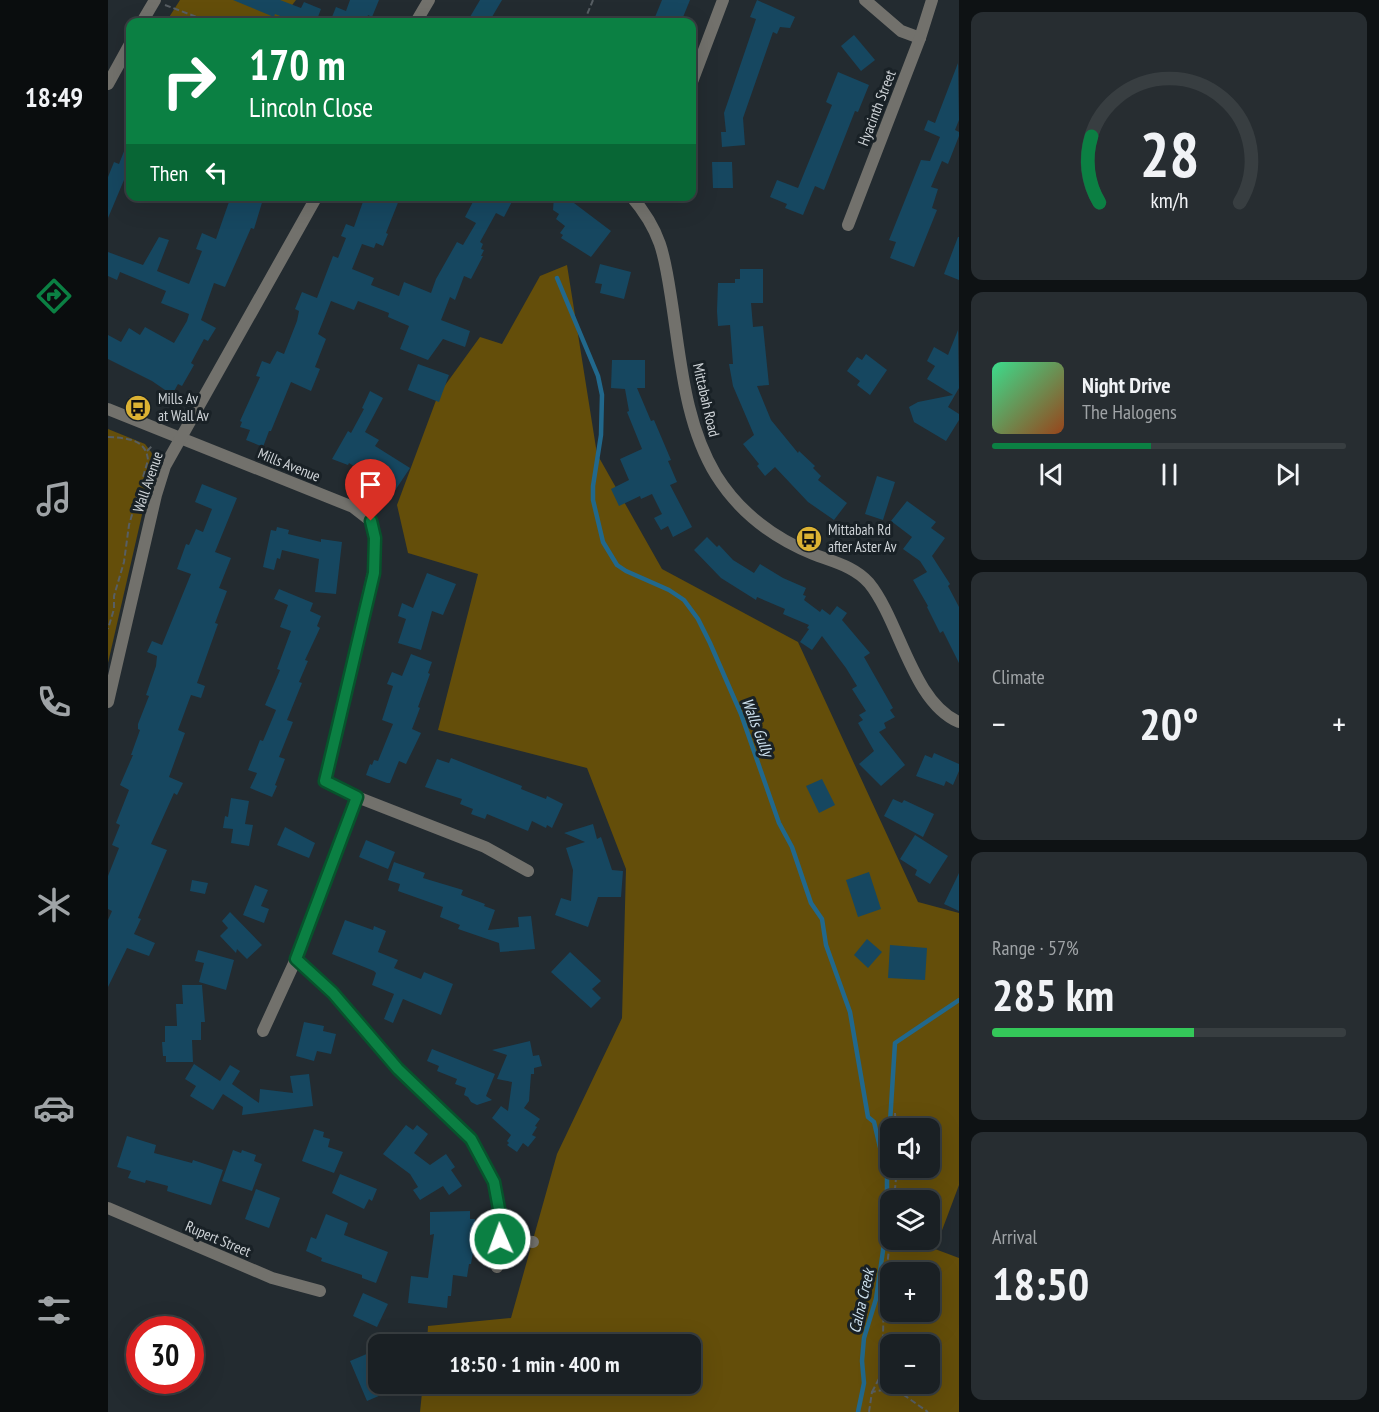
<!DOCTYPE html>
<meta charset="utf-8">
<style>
:root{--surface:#1a2024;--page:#272d31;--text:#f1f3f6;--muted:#9fa3a6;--line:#383e41;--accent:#0b8043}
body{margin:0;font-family:"PT Sans Narrow",sans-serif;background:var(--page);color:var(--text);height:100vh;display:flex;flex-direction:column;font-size:22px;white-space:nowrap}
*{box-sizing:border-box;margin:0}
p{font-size:20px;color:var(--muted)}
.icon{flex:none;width:33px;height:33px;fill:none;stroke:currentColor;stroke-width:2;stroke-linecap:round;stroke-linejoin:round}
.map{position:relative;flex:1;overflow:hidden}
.sheet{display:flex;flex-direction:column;gap:12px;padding:12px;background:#0e1214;width:420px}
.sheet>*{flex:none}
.banner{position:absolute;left:18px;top:18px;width:570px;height:183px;border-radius:12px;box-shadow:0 6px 24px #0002,0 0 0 2px var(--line);background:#0b8043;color:#fff;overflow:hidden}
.tools{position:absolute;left:772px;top:1118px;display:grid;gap:12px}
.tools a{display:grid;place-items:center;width:60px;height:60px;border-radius:12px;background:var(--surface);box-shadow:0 6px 24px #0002,0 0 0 2px var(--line);font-size:30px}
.speed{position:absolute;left:18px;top:1316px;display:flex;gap:12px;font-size:30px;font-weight:700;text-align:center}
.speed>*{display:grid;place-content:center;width:78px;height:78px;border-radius:50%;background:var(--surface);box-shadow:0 6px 24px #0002,0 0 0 2px var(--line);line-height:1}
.speed .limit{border:9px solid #d22;background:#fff;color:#111}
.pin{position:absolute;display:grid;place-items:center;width:51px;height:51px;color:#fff;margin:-62px -26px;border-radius:50% 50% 50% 0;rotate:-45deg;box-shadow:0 0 6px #0007}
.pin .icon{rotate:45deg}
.me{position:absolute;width:66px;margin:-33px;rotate:358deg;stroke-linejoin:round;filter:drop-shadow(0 0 4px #0008)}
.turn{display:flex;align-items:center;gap:21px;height:126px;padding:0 24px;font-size:27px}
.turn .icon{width:78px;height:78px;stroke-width:2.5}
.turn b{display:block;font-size:42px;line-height:51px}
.then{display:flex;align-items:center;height:57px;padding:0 24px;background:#0003;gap:12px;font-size:22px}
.big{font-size:45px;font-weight:600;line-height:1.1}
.sheet .card{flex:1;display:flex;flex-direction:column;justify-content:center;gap:9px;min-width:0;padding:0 21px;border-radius:12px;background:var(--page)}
.sheet .dial{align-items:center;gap:0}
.dial svg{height:156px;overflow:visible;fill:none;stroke:var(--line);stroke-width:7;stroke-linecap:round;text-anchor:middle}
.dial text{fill:var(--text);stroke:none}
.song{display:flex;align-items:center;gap:18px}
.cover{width:72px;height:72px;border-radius:9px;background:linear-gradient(135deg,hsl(150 70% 55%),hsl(20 70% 35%))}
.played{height:6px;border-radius:3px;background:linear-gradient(90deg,var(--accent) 45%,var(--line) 45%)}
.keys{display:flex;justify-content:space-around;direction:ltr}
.heat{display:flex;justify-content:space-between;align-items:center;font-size:33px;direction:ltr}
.charge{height:9px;border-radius:4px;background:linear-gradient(90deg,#34c759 57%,var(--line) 0)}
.trip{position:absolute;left:260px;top:1334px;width:333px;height:60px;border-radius:12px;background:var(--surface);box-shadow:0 6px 24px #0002,0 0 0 2px var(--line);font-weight:600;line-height:60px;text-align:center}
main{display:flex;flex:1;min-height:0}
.tabs{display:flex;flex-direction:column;width:108px;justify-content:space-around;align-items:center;background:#0a0d0e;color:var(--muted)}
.tabs .icon{width:42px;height:42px}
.tabs .current{color:var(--accent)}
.tabs b{font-size:27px;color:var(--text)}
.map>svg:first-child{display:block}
.green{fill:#644e0a;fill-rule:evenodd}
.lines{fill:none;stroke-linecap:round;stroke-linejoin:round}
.stream{stroke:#21688c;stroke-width:4.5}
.building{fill:#164760}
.path{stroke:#575e63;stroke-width:2;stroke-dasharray:6 3;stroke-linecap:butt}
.minor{stroke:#72716c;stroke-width:12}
.route-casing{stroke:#07532c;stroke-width:15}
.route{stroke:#0b8043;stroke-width:10}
.labels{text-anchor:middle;stroke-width:6;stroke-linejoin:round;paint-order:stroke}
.street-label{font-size:15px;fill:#cfd4d8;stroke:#192126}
.poi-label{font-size:15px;fill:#cfd4d8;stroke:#192126;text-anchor:start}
.water-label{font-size:16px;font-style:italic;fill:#cfe3f0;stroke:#192126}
</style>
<main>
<nav class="tabs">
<b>18:49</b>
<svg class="icon current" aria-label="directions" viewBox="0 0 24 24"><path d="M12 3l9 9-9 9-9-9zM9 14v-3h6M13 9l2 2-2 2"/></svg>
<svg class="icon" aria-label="music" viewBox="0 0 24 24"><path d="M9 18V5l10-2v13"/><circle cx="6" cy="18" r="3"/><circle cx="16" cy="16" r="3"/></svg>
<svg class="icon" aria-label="phone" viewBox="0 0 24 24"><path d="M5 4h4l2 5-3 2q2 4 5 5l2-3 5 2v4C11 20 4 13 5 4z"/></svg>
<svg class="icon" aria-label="climate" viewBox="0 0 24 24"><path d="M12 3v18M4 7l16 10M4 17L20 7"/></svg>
<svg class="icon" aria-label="car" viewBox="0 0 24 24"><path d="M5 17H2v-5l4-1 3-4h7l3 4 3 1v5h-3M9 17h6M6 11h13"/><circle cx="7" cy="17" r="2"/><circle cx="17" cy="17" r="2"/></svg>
<svg class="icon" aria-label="filters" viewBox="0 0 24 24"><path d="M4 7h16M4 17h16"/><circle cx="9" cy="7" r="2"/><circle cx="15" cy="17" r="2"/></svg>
</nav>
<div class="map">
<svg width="851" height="1412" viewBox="0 0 851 1412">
<rect width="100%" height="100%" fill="#232b30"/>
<g class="green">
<polygon points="72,0 188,0 172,21 174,22 58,22"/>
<path d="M 459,265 L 489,454 L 554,569 L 690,642 L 810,902 L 851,913 L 851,1185 L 827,1249 L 851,1258 L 851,1412 L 312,1412 L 315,1383 L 582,1383 L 582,1344 L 319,1344 L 320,1326 L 403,1318 L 449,1154 L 514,1018 L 518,869 L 479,768 L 330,730 L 370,574 L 300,553 L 289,505 L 330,395 L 372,337 L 394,344 L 432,276 ZM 783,1128 L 822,1128 L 822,1167 L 783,1167 ZM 783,1200 L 822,1200 L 822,1239 L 783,1239 ZM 783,1272 L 822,1272 L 822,1311 L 783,1311 ZM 783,1344 L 822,1344 L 822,1383 L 783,1383 Z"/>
<polygon points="0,429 37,444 46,456 44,471 0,663"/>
</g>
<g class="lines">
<g class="stream">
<polyline points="449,278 490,376 494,395 493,435 485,486 485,500 495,542 509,565 518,571 561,590 576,600 590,619 602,643 633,714 671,823 684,847 703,903 714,919 718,945 742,1012 760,1117 766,1122 779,1177 779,1229"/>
<polyline points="779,1170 787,1043 851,1000"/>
<polyline points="750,1412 756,1383 754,1361 756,1338 768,1299 778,1230"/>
</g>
</g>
<g class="building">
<polygon points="125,0 172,0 193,8 196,2 213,9 208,22 188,22 167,14 166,17"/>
<polygon points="242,0 271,0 264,17 260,15 259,19 266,22 234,22 234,21 224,17 228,7 238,11"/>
<polygon points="372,0 394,0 381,22 359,22"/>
<polygon points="554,0 582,0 573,22 545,22"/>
<polygon points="649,0 687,17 682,28 672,27 669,34 665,32 635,118 637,145 614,147 613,132 618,132 616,113 648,19 642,17"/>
<polygon points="746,35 767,60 753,71 733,46"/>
<polygon points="850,63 851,120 847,130 851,132 851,136 840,164 834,161 823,187 830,189 824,208 829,210 806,267 782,258 788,242 781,240 813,160 822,161 832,137 816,130 820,120 827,123"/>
<polygon points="730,72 761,85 750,112 747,111 716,190 707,186 695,215 677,208 679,204 662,197 669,180 690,188 724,105 718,102"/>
<polygon points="22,136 22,182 16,180 0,218 0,177 6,162 11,164"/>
<polygon points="604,162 624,162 625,188 605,188"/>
<polygon points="123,196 156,196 146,229 143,228 117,287 106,283 93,320 108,328 100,341 96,339 83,363 86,365 74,386 70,384 65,393 61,391 60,392 44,381 0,359 0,335 13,342 21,328 32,335 37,327 66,343 79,321 81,314 53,303 58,291 12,272 9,280 0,276 0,252 35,265 51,237 61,240 49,271 81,284 94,251 88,249 94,233 108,239"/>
<polygon points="257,196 290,196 291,200 278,233 280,234 275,246 268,243 266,248 254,244 244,269 266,278 263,285 291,296 296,282 323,293 328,279 349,242 355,245 368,223 357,217 368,196 407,196 396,217 388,213 372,242 375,244 373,249 376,250 373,256 375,256 363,279 356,276 347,300 342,297 333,320 362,331 357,347 335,339 320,360 292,349 301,326 280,317 281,313 250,301 246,310 223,301 210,334 218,339 207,367 212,369 203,391 183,382 163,431 161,431 155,447 138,440 142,430 132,427 134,422 132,421 152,377 148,376 154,361 162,364 169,351 176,354 189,321 191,311 187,309 194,292 209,298 225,256 230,258 238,238 233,236 238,224 246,227"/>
<polygon points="446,196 454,196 461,201 462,200 503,231 483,257 453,238 455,235 452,233 457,226 448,219 451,214 445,210"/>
<polygon points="850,237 851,237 851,280 836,274"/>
<polygon points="492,264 523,272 516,299 492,293 494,284 487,283"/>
<polygon points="632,269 655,269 655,303 643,303 645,327 655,326 661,385 649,386 663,420 690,453 691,451 707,466 705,468 713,476 710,480 739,503 726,520 700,502 667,467 657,476 649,466 651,464 635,444 646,435 625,386 621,364 625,364 622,325 610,326 609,311 610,283 627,283 627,279 632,279"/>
<polygon points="850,330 851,388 840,407 851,414 851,420 838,441 806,422 801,407 810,402 845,395 819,379 827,366 819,361 826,347 840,355"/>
<polygon points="758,354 779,370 762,395 749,385 752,381 739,371 749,357 754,360"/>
<polygon points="504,360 537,360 537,388 529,388 543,421 546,420 563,460 560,461 569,482 562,485 584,527 565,537 560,526 553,530 546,518 554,514 544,494 533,499 532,496 511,506 503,489 521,480 512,459 534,449 519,412 521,411 517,389 503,388"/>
<polygon points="310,364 341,375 331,402 300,390"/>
<polygon points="262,391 275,398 257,432 271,440 267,446 302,468 286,492 241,463 240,465 224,459 240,431 243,433 256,409 254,408"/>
<polygon points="769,476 787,482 775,520 757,514"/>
<polygon points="94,484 129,498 107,552 123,558 111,588 119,591 107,623 110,624 89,683 97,686 93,698 83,695 70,730 77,733 61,777 75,783 69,795 66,793 43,844 59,850 30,918 33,919 26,934 47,943 41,956 19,948 0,987 0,920 4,911 0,909 0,876 11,848 4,845 12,825 8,823 21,790 12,785 25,755 23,755 32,730 30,729 30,724 41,696 38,695 48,666 49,656 39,652 44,641 54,645 83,574 69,569 78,544 81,545 88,529 95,532 104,509 87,502"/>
<polygon points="799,501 828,522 823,528 837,538 824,556 842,584 840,586 851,607 851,663 835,631 832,633 819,607 820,606 805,580 819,572 812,561 795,549 804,537 783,521"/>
<polygon points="169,527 181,530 180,534 213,542 213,539 234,542 228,594 207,592 211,559 174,550 172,559 169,558 166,570 155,567 163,530 168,531"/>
<polygon points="599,537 609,547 611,545 625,560 646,573 652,564 675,578 698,588 695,595 698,596 696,600 712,612 714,609 722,615 729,606 739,613 734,620 762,653 756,657 785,708 782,710 787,717 776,723 778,728 771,732 797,765 773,786 751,764 766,751 750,723 755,720 751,715 758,711 744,689 749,686 738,668 714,636 704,650 692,642 701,629 699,628 701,625 675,614 677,609 649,597 648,600 613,578 586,550"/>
<polygon points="319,573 348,584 335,615 324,611 313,650 290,643 298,619 290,616 294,603 305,608"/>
<polygon points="171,589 205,603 202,611 213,616 209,626 212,628 197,660 200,661 191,682 194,683 179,720 185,722 171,757 177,759 167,785 169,786 164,797 142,788 149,773 140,770 152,740 155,741 168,710 157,705 172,670 169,669 183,631 172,627 180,605 166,599"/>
<polygon points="303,654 324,662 320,673 322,674 310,707 312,708 304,729 313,733 298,764 291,761 282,783 279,783 258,775 262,764 264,765 266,760 270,761 285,724 274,720 285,686 279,684 284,672 294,676"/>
<polygon points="826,753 851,764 851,771 845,785 838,781 836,786 808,776 817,755 824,758"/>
<polygon points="343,758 414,786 413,789 438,799 439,796 455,804 444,828 439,825 438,828 424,821 420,831 379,814 377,819 363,814 365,809 352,804 354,799 317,787 329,759 341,763"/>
<polygon points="714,779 727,805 711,813 698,786"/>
<polygon points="123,798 141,801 137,824 145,825 141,846 123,843 125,829 115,828 117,816 120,817"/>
<polygon points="785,799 794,803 796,800 826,814 815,837 776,816"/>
<polygon points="485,824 489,839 493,837 504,870 515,871 513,897 490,897 480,927 447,915 453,898 463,901 465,870 458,848 477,842 456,833"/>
<polygon points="177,827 207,843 201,858 169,845"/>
<polygon points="807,835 840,856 822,884 807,875 809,870 792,859"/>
<polygon points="258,840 287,852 280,869 251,857"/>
<polygon points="286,862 317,873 315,878 355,890 353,895 377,904 376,906 387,910 380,930 411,927 410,917 423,916 427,949 392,952 391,943 350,929 352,925 332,917 335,907 290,891 292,884 280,880"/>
<polygon points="761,872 773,909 750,917 738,880"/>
<polygon points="851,873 851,911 836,904"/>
<polygon points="84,880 100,883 97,894 82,891"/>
<polygon points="147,885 160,890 153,906 161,909 156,923 135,915"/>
<polygon points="122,912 154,945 139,959 129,949 128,953 112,936 120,928 114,921"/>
<polygon points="237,920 265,930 266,926 278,931 270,952 290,960 286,968 313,979 316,972 345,984 333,1015 295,999 285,1023 276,1019 286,994 264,985 268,973 266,971 224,954"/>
<polygon points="759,939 774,952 760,968 746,955"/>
<polygon points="782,945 819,948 817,980 780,978"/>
<polygon points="90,950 126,960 118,990 91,982 96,963 87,961"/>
<polygon points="462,952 493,981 484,989 493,998 483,1008 443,972"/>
<polygon points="74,985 94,985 97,1022 93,1022 93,1040 84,1040 85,1062 58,1062 58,1056 55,1056 54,1042 57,1042 57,1026 69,1026 68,1004 75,1004"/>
<polygon points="196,1022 216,1026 215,1031 228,1034 223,1054 209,1051 206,1061 188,1056"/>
<polygon points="422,1041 425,1056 431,1055 434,1066 426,1068 426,1074 423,1074 421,1101 416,1108 432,1119 427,1126 429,1127 424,1135 428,1137 420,1147 415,1143 409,1152 399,1145 401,1143 399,1141 403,1135 384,1118 393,1106 400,1111 404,1082 389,1079 399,1055 384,1050"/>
<polygon points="324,1049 387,1074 378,1096 384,1100 369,1105 363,1102 360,1097 356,1095 358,1088 347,1084 349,1079 329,1071 331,1066 319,1061"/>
<polygon points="86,1064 112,1081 122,1065 132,1071 124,1084 151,1103 152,1089 185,1093 182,1076 201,1074 205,1106 134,1115 135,1107 115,1094 105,1110 82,1096 88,1086 77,1079"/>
<polygon points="298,1125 305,1130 309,1125 320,1134 306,1153 322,1165 338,1154 347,1167 343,1170 354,1186 341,1195 335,1186 312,1200 305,1190 310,1187 302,1174 275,1154"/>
<polygon points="206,1129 216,1132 215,1137 222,1139 220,1147 235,1152 226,1173 194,1161"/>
<polygon points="19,1136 48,1145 46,1153 84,1163 85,1160 115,1170 103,1205 59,1191 60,1186 38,1180 37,1183 20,1178 23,1171 9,1167"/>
<polygon points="125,1150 133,1153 134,1150 148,1155 146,1161 154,1164 144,1191 114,1181"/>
<polygon points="232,1174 269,1189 264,1201 261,1199 256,1209 224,1193"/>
<polygon points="148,1189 172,1198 161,1228 137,1219"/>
<polygon points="362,1211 362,1219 367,1219 368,1234 363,1264 361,1264 359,1277 345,1275 343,1296 340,1296 339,1308 300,1303 303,1276 320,1278 326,1234 322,1235 322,1212"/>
<polygon points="218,1214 240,1223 236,1235 280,1252 268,1283 254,1278 254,1275 213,1261 214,1258 198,1251 203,1237 208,1239"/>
<polygon points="255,1293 280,1304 269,1327 245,1316"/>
<polygon points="261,1353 270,1373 270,1383 301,1383 259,1401 242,1361"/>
</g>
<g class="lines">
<g class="path">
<polyline points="57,5 102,22"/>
<polyline points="476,22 485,0"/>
<path d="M 0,437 C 19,438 38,439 40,460 L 21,525 L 16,562 L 6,596 L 6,609 L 0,629"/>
<polyline points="39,451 44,446"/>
<polyline points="787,1113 788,1128"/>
<polyline points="786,1200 789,1167"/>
<polyline points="764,1392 774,1373 776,1297 783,1229"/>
<polyline points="761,1412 764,1392 786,1388 820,1412"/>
</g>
<g class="minor">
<polyline points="757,0 793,31 812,38"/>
<polyline points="34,22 47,0"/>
<polyline points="308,22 321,0"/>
<polyline points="584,82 615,0"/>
<polyline points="0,84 22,44"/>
<path d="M 523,196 C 555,233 557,259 564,304 C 573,362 577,424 608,475 C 631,512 666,538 705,554 C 725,562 746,566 761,583 C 792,621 804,702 851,722"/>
<polyline points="740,225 812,38 824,0"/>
<polyline points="0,409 245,507 263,521 267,538 265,573 217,781 249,797 377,847 420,871"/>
<polyline points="0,702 48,495 57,466 209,196"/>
<polyline points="188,959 225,993 289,1069 363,1139 386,1182 394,1225 389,1267"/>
<polyline points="155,1031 188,959 249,797"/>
<polyline points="0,1208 164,1278 212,1291"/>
<polyline points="392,1239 425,1242"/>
</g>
</g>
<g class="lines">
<g class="route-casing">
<polyline id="route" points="263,521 267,538 266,573 217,781 249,797 188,959 225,993 290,1069 363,1139 386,1182 394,1225 392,1239"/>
</g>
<use href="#route" class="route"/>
</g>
<defs>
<g id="bus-disc" transform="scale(1.35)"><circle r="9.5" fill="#dcb233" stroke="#192126"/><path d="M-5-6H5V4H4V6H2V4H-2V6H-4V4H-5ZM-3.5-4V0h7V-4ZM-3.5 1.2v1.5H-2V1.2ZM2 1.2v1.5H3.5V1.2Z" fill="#111"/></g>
</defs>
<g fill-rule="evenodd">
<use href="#bus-disc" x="30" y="408"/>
<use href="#bus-disc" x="701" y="539"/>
</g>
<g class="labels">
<g class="street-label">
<text transform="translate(769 108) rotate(-69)" y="5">Hyacinth Street</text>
<text transform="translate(598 400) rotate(77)" y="5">Mittabah Road</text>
<text transform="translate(181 465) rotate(22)" y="5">Mills Avenue</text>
<text transform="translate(40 482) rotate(-71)" y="5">Wall Avenue</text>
<text transform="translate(110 1239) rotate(23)" y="5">Rupert Street</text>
</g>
<g class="poi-label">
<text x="50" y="404">Mills Av<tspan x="50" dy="17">at Wall Av</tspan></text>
<text x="720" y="535">Mittabah Rd<tspan x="720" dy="17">after Aster Av</tspan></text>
</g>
<g class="water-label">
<text transform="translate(650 727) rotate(69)" y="6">Walls Gully</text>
<text transform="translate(753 1301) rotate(-77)" y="6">Calna Creek</text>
</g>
</g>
</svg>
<div class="tools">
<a><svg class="icon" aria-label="sound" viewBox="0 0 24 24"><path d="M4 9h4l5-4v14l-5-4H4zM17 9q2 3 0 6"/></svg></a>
<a><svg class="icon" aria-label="layers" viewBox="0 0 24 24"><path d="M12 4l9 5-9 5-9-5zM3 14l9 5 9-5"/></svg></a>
<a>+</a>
<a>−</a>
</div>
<div class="speed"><div class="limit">30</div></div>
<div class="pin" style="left:263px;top:521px;background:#d93025"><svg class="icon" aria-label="arrive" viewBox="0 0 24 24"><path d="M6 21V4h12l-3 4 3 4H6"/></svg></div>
<svg class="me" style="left:392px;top:1239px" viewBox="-20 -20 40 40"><circle r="17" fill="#0b8043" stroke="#fff" stroke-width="3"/><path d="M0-11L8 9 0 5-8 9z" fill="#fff"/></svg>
<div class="trip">18:50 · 1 min · 400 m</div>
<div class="banner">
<div class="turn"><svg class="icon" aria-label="right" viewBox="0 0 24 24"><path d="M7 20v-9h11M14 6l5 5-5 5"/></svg><div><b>170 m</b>Lincoln Close</div></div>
<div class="then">Then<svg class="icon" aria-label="left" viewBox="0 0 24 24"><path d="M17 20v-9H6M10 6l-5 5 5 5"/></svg></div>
</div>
</div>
<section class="sheet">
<div class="card dial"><svg viewBox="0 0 100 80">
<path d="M14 69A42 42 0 1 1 86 69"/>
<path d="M14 69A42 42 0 0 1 10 35" stroke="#0b8043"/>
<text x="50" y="56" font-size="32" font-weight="700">28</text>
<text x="50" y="72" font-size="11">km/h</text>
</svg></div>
<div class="card">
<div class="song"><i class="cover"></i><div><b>Night Drive</b><p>The Halogens</p></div></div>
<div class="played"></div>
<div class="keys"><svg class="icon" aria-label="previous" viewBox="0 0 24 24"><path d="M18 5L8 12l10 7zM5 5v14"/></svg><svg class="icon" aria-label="pause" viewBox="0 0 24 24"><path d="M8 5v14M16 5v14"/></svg><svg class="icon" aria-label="next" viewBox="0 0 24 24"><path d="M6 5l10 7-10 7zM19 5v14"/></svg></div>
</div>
<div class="card"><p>Climate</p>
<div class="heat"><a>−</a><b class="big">20°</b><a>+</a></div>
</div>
<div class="card"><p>Range · 57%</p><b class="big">285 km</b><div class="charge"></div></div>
<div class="card"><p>Arrival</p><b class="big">18:50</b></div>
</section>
</main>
